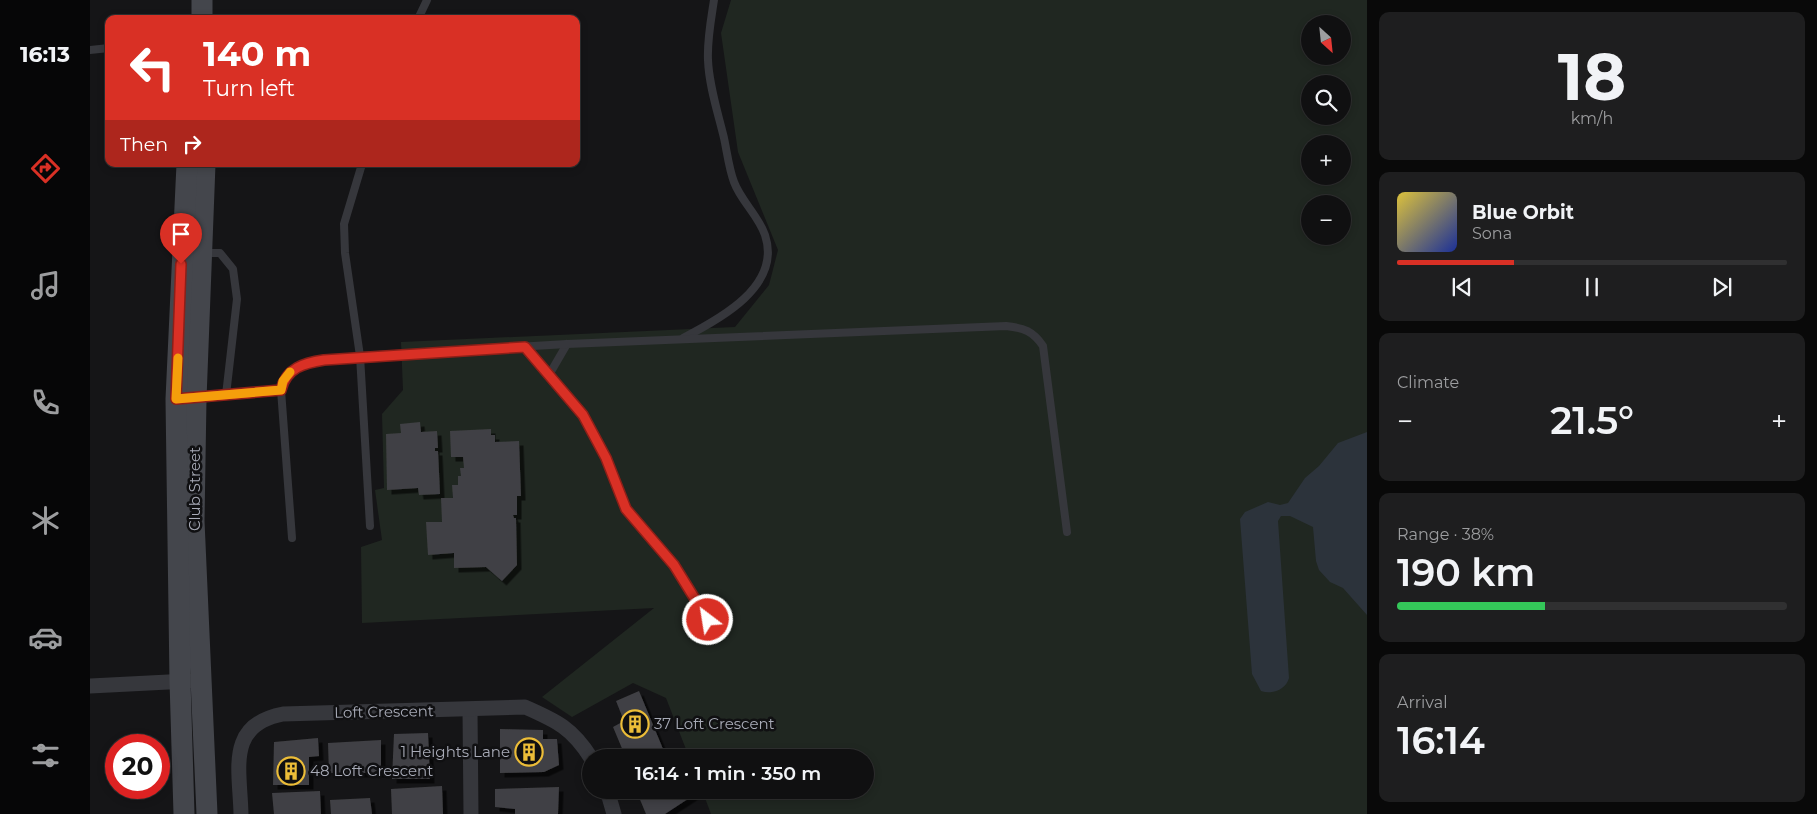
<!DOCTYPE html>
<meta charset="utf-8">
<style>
:root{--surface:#101011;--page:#1e1e1f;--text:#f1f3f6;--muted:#9c9d9f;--line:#303031;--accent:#d93025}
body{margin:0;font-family:Montserrat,sans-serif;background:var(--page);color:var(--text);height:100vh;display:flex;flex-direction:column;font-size:19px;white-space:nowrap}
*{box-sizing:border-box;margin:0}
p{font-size:16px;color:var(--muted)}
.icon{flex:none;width:28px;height:28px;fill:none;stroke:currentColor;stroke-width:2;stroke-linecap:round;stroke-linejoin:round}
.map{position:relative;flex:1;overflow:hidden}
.sheet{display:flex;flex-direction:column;gap:12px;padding:12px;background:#090909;width:450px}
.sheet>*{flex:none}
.top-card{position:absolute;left:15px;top:15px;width:475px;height:152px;border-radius:10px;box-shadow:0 2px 8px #0003,0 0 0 1px var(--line);background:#d93025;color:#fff;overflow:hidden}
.needle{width:32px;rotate:153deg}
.buttons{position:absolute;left:1211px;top:15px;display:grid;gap:10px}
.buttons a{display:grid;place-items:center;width:50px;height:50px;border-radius:50%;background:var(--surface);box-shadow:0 2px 8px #0003,0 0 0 1px var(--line);font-size:25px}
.speed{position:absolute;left:15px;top:734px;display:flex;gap:10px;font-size:25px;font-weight:700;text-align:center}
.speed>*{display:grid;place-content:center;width:65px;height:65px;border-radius:50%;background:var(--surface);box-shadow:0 2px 8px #0003,0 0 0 1px var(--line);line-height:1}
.speed .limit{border:8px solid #d22;background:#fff;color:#111}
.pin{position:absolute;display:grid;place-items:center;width:42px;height:42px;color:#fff;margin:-51px -21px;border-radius:50% 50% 50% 0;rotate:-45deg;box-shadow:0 0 5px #0007}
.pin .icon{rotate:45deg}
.me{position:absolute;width:55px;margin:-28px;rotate:329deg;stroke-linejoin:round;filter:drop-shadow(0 0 4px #0008)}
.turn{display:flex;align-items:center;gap:18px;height:105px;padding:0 15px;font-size:22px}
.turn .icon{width:65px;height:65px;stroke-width:2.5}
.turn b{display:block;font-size:35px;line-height:42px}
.then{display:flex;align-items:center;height:48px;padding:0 15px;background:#0003;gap:10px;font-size:19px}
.big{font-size:38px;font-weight:600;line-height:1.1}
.sheet .tile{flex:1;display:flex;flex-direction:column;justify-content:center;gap:8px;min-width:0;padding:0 18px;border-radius:10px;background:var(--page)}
.sheet .dial{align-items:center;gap:0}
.dial b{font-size:65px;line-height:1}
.song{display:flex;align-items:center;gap:15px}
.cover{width:60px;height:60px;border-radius:8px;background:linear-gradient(135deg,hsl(50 70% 55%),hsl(230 70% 35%))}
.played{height:5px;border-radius:2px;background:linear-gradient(90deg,var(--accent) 30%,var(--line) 30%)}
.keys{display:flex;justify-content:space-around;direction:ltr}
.heat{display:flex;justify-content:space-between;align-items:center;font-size:28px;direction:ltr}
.charge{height:8px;border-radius:4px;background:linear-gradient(90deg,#34c759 38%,var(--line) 0)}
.trip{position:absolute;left:492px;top:749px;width:292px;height:50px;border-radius:25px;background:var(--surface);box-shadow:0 2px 8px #0003,0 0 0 1px var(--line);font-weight:600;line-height:50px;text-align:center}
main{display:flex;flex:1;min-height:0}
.menu{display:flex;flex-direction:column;width:90px;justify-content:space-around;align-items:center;background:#060607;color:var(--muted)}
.menu .icon{width:35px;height:35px}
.menu .on{color:var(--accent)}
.menu b{font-size:22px;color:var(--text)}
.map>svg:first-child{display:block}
.green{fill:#202721;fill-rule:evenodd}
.water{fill:#2c333b}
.building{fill:#404044;filter:url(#shadow)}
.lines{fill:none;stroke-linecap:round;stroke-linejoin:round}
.service{stroke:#36373c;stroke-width:8}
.minor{stroke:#36373c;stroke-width:15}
.secondary{stroke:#44464c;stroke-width:21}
.route-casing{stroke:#8d1f18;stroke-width:12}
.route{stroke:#d93025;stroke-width:9}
.slow{stroke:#f59e0b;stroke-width:9}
.labels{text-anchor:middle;stroke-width:5;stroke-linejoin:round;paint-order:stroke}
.street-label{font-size:15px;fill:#a8abb7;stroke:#101012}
.poi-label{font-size:15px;fill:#a8abb7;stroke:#101012;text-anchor:start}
</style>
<main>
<nav class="menu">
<b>16:13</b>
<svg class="icon on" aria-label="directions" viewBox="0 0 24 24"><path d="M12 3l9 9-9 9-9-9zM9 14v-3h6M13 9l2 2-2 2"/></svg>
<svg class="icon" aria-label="music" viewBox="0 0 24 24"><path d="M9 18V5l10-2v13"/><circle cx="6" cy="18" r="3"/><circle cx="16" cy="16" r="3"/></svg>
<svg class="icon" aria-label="phone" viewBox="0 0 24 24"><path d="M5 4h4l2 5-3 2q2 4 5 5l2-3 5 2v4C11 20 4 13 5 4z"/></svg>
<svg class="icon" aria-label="climate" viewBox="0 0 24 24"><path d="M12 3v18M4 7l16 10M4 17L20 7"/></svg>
<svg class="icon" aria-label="car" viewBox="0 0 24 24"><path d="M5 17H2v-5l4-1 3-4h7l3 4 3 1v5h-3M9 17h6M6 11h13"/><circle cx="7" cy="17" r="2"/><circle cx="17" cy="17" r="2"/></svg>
<svg class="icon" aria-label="filters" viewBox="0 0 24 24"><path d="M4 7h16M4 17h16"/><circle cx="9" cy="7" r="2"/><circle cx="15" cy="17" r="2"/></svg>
</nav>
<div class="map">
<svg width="1277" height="814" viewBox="0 0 1277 814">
<defs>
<filter id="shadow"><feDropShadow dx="4.5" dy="4.5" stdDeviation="0" flood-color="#0009"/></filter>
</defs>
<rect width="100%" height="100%" fill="#151517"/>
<path class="green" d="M 641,0 L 1277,0 L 1277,814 L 621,814 L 612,790 L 776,790 L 776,758 L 599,757 L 576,698 L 543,683 L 482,717 L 452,697 L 564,608 L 272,623 L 271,547 L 292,540 L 285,490 L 294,488 L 292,414 L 313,390 L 311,342 L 645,327 L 679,285 L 688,250 L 648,152 L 631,33 ZM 1220,24 L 1252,24 L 1252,56 L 1220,56 ZM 1220,84 L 1252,84 L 1252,116 L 1220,116 ZM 1220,144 L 1252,144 L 1252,176 L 1220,176 ZM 1220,204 L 1252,204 L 1252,236 L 1220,236 Z"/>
<path class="water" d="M 1277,432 L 1277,615 L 1253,588 L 1240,582 L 1229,570 L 1226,561 L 1223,527 L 1200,516 L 1191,516 L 1188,521 L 1199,678 C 1196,689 1183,695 1171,691 L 1162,674 L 1150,519 L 1155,512 L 1178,502 L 1190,505 L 1198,503 L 1215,478 L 1229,466 L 1248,443 Z"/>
<g class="building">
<polygon points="330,422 331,432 347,431 348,448 345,448 345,451 348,451 350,494 329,495 328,488 297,490 296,434 311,433 310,424"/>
<polygon points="401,429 401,435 405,435 405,442 429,441 431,496 427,496 427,515 423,515 424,518 426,518 427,565 412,581 396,567 364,568 364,553 338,555 336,522 352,522 351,498 363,498 362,485 368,485 368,476 371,476 370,468 374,468 373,457 361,457 360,431"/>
<polygon points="549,691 573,749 556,758 536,758 523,727 534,721 526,701"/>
<polygon points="410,729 453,730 453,739 467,739 469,765 454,772 410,773"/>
<polygon points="338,733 340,779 302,779 304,734"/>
<polygon points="228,738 229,756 219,757 219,785 183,785 184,742"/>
<polygon points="291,740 291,773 239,773 238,743"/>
<polygon points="352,786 353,814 302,814 301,789"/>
<polygon points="469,787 468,814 425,814 425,809 405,807 405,789"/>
<polygon points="546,790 602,790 604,795 575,814 556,814"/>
<polygon points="230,791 231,814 184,814 182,793"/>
<polygon points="280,798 282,814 241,814 240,800"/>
</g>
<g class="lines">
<g class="service">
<polyline points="328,19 337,0"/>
<polyline points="0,50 19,48"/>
<polyline points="272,164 254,224 255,253 270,356 280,526"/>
<polyline points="113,253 130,253 143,269 147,299 136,395"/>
<path d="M 593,338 C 630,319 692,286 675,235 C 668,215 651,201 644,182 C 639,169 637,152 634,138 C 628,113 619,86 618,60 C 617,40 621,20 624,0"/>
<polyline points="435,347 493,415 517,458 536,509 584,565 618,620"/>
<polyline points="459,375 477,344"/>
<polyline points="109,398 191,390"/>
<path d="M 202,538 L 191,390 L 193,381 L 200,373 L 216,363 L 270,356 L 477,344 L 916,326 C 934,328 943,331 953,346 L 977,532"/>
</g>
<g class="minor">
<polyline points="0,686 98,681"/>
<polyline points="380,710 381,814"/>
<polyline points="517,790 524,814"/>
<path d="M 151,814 C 150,769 136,725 193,714 L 435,707 C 467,721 482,728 501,758"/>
</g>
<g class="secondary">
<polyline points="112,19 112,0"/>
<polyline points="115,164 106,399 104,521 117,814"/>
<polyline points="94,814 90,681 86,399 97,164"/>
</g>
</g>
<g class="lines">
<g class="route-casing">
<path id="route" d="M 91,264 L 86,399 L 191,390 C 196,368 214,363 234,360 L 435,347 L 493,415 L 516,458 L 536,509 L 584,565 L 618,620"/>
</g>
<use href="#route" class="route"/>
<polyline class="slow" points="88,358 86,399 191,390 193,381 200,372"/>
</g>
<defs>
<g id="building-ring" transform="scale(1.4375)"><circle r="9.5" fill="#101012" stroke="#ecbd38" stroke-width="1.5"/><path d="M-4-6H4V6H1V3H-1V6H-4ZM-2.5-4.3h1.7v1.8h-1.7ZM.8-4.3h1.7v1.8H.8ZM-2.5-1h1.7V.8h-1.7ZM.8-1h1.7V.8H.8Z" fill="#ecbd38"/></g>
</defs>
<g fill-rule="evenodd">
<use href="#building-ring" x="545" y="724"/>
<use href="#building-ring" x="439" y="752"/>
<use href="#building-ring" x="201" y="771"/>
</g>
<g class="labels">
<g class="street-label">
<text transform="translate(105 489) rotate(-90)" y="5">Club Street</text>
<text transform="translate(294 712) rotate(-1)" y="5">Loft Crescent</text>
</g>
<g class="poi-label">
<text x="564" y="729">37 Loft Crescent</text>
<text x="420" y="757" text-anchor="end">1 Heights Lane</text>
<text x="220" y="776">48 Loft Crescent</text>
</g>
</g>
</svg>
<div class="buttons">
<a><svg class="needle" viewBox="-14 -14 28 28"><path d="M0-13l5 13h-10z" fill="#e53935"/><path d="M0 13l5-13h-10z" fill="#9c9d9f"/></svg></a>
<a><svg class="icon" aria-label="search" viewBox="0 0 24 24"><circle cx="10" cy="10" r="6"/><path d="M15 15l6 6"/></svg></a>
<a>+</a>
<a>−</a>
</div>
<div class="speed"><div class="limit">20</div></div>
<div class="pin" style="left:91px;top:264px;background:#d93025"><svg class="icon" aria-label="arrive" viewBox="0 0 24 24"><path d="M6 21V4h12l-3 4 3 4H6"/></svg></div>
<svg class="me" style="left:618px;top:620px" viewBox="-20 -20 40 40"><circle r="17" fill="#d93025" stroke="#fff" stroke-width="3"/><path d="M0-11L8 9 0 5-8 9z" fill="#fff"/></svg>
<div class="trip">16:14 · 1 min · 350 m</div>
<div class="top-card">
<div class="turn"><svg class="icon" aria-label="left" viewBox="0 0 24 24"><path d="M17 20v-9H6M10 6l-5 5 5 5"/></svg><div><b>140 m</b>Turn left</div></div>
<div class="then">Then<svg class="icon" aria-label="right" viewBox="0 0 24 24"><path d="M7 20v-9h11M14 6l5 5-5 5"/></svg></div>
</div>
</div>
<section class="sheet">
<div class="tile dial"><b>18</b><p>km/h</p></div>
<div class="tile">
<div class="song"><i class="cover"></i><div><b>Blue Orbit</b><p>Sona</p></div></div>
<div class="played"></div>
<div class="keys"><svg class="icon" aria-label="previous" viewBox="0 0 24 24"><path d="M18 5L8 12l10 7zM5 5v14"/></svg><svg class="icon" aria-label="pause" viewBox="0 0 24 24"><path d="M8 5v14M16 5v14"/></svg><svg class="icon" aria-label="next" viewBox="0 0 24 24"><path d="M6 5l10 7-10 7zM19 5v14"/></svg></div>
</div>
<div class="tile"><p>Climate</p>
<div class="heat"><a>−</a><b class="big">21.5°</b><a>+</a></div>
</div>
<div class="tile"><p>Range · 38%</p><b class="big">190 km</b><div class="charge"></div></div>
<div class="tile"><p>Arrival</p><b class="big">16:14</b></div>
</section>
</main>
